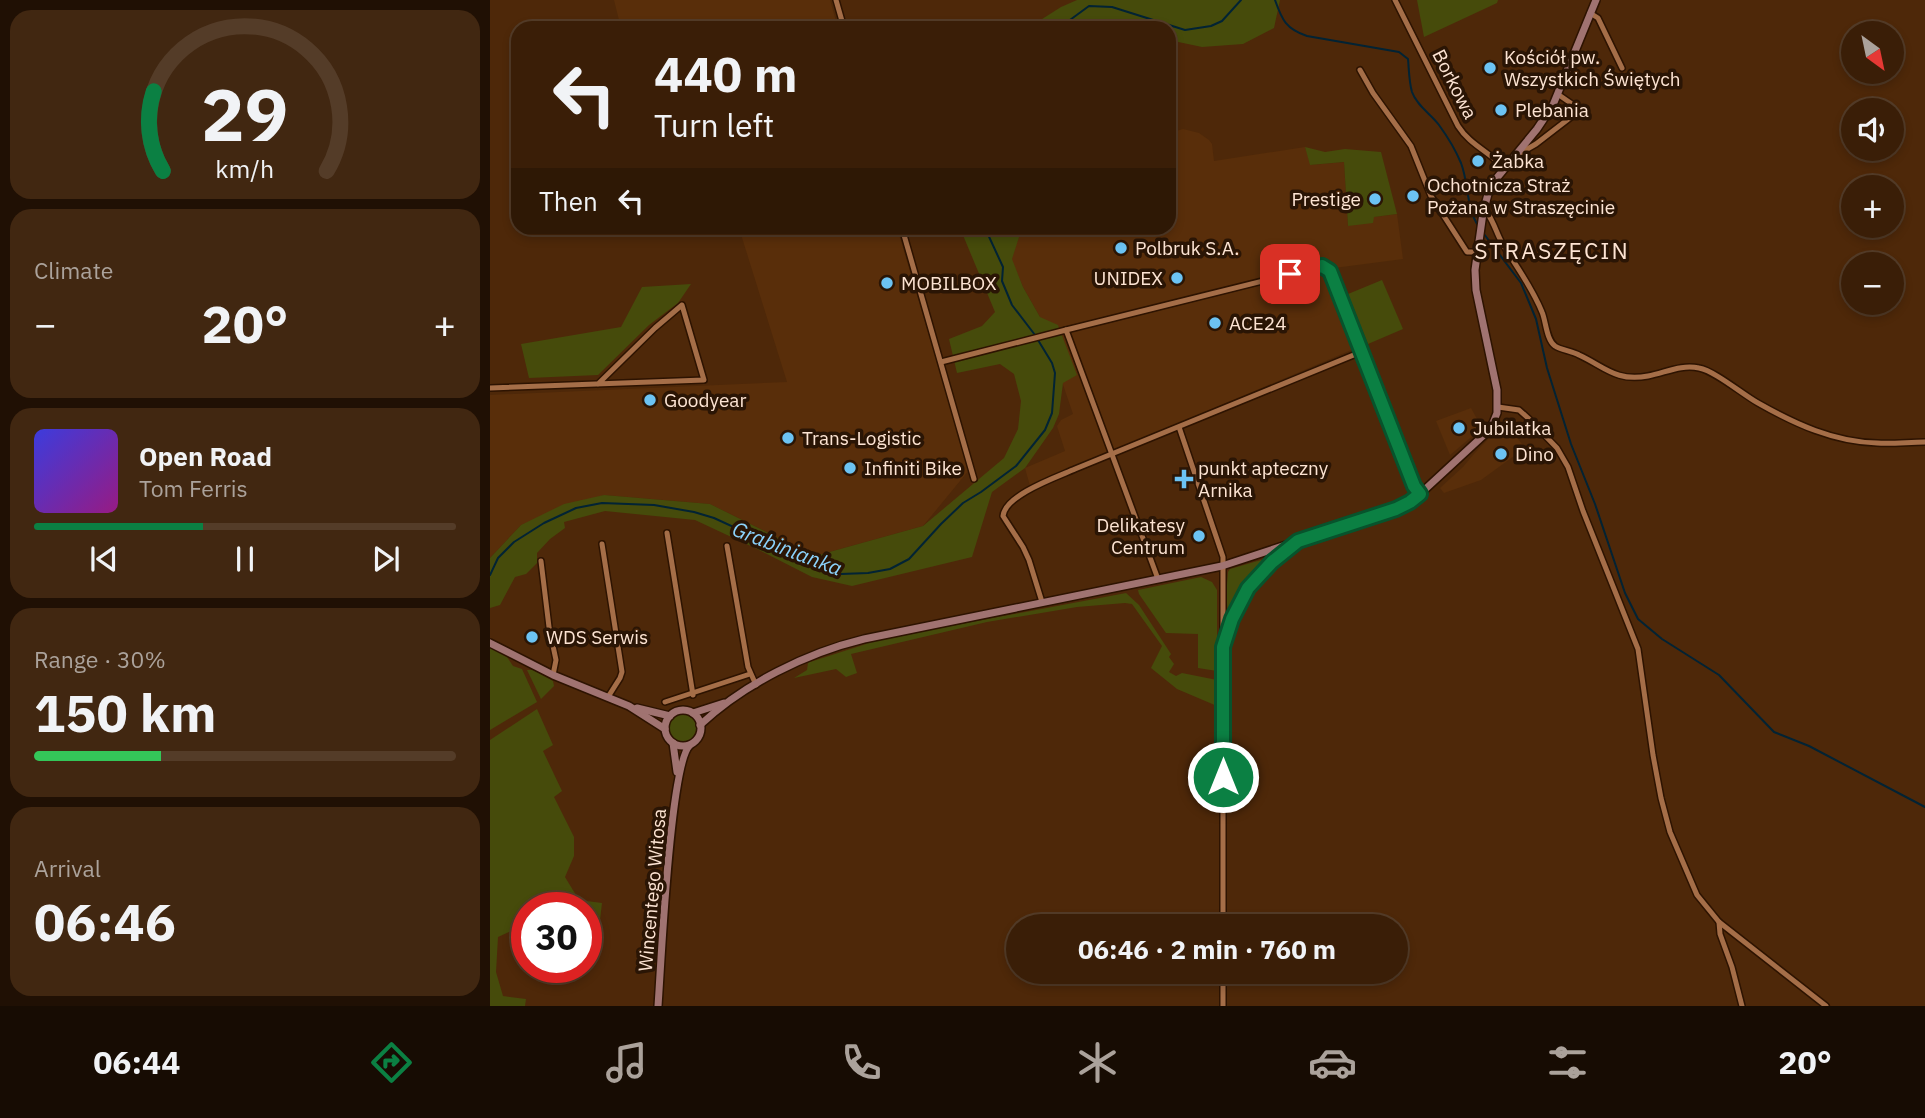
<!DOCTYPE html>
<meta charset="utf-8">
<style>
:root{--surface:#3a1e07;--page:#412711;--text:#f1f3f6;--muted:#aba29b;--line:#543c28;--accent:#0b8043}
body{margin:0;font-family:"IBM Plex Sans",sans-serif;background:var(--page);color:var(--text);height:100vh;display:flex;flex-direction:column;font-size:26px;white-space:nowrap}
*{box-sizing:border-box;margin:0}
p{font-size:23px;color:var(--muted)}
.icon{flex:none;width:38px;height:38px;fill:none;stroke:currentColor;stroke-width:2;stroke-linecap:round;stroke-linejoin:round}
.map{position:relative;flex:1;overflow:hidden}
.side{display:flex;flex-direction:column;gap:10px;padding:10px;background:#201004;width:490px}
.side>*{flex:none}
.guide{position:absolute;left:21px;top:21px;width:665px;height:214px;border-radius:21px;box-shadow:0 4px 10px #0003,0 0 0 2px var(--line);background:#3a1e07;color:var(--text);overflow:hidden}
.needle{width:46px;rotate:147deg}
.controls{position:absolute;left:1351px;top:21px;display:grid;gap:14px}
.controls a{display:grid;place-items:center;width:63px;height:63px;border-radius:50%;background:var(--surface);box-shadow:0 4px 10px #0003,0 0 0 2px var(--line);font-size:35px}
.speed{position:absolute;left:21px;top:892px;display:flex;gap:14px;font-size:35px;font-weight:700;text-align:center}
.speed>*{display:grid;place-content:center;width:91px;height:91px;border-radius:50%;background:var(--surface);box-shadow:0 4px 10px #0003,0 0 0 2px var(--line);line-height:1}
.speed .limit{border:10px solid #d22;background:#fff;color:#111}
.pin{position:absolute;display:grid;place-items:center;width:60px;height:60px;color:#fff;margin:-30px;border-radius:14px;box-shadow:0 4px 10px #0006}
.me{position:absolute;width:77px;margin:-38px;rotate:0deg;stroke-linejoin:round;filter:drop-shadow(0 0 5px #0008)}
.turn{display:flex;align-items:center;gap:24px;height:147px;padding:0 28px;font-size:32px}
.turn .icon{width:91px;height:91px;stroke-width:2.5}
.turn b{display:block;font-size:49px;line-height:60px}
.then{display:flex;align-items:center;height:66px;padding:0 28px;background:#0003;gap:14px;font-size:26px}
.big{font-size:52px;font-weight:700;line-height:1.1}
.side .card{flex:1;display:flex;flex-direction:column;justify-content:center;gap:10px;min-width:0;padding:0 24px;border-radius:21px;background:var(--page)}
.side .dial{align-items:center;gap:0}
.dial svg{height:182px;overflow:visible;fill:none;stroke:var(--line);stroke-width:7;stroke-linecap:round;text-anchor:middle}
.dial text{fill:var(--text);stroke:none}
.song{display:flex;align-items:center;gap:21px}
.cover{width:84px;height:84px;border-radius:10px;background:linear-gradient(135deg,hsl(240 70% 55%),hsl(310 70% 35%))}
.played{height:7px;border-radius:4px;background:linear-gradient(90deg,var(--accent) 40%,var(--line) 40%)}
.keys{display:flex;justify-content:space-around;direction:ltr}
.heat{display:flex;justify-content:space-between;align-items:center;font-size:38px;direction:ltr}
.charge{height:10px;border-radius:5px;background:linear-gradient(90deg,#34c759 30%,var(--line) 0)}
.trip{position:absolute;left:516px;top:914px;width:402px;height:70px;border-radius:35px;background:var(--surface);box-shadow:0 4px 10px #0003,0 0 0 2px var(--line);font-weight:700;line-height:70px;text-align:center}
.menu{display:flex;height:112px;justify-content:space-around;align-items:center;background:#170c03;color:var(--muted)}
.menu .icon{width:49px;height:49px}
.menu .on{color:var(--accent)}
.menu b{font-size:32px;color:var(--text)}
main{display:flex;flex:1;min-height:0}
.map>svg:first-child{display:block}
.built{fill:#592e0a}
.green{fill:#464b0b}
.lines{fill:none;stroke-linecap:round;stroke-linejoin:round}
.stream{stroke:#022334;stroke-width:2}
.street-casing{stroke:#2d1301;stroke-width:8}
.secondary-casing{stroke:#2d1301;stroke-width:10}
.street{stroke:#a56e48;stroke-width:5}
.secondary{stroke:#a07371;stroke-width:7}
.route-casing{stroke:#07532c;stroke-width:18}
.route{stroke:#0b8043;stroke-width:12}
.poi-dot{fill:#6cc3f3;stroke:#2a1505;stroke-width:2.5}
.labels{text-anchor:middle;stroke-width:7;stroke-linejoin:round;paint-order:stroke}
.poi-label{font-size:19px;fill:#fde4d3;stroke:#2a1505;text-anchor:start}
.street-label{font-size:19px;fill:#fde4d3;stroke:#2a1505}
.water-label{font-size:21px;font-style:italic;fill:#8cd3fc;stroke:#2a1505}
.quarter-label{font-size:23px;letter-spacing:2px;fill:#fde4d3;stroke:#2a1505}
</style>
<main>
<section class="side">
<div class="card dial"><svg viewBox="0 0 100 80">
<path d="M14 69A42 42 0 1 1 86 69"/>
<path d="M14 69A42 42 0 0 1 10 34" stroke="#0b8043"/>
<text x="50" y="56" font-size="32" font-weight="700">29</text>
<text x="50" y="72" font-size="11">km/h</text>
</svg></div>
<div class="card"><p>Climate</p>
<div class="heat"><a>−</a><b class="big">20°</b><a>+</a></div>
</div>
<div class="card">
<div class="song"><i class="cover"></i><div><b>Open Road</b><p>Tom Ferris</p></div></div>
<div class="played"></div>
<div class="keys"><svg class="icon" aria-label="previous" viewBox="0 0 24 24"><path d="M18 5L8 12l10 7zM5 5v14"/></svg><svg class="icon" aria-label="pause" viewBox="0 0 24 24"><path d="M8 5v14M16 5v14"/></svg><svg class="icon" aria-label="next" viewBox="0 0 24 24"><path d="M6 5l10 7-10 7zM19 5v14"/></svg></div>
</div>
<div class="card"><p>Range · 30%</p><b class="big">150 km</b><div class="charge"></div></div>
<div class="card"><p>Arrival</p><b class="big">06:46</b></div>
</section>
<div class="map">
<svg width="1435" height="1006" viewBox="0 0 1435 1006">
<rect width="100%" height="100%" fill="#4e2809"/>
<g class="built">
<polygon points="124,0 340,0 348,28 131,28"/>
<polygon points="693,129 709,133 719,140 722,144 724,161 815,147 821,165 854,162 858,226 884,217 907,214 913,259 844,268 838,275 866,348 540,486 535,468 575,451 567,426 571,420 583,414 550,317 533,287 521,259 532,228 679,228 679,133"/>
<polygon points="249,228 407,228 479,470 433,526 325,556 220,504 114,495 31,525 0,558 0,395 297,382"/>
<polygon points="981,408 992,428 960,455 946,421"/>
<polygon points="1015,422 1035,448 991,480 954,493 950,488 973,467 983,455"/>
</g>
<g class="green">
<polygon points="587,0 790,0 784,28 753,44 712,47 679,40 679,28 538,28 571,7"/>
<polygon points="927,0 1008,0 1007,3 934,37"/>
<polygon points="815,147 835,152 855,149 891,152 907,214 884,217 883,223 858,226 854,162 820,165"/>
<polygon points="470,228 532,228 522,259 533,287 550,317 568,325 587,375 573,383 569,414 563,428 535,468 502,492 482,557 362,586 322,577 267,549 205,520 115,511 74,522 75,528 60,539 47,553 47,563 36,574 25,577 10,605 0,608 0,558 31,525 74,504 114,495 220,504 325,556 433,526 514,458 528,429 531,401 524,374 510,364 467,373 459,339 492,326 505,312"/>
<polygon points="892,280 913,329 878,344 858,294"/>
<polygon points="201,284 188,303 159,325 108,375 39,378 31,344 131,327 152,287"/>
<polygon points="771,560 773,562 772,565 752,589 741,611 738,612 736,597 738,572 740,569"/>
<polygon points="711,577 722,582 727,590 727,671 708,668 708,634 676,633 649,594 648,590"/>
<polygon points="636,593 649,605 681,654 679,657 684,664 679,672 686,676 692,673 727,680 727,706 687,689 661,668 672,646 642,604 635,603 587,607 497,622 361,654 367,673 356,677 346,669 304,678 317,670 318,663 320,662 376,644 376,642"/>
<polygon points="0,648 17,657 23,666 32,669 47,702 0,730"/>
<polygon points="37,670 44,670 63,681 64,686 51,699"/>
<polygon points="47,709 63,745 53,751 72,791 64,797 84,837 84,856 75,877 89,900 112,903 109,929 96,929 96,908 37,908 37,924 8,937 6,972 13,996 36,999 35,1006 0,1006 0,740"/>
<circle cx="192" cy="728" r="14"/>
</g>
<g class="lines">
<g class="stream">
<path d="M 785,0 C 792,20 796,29 817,36 L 909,52 L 918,59 C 919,70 919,82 922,92 C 927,106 941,114 949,125 C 957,136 966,151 971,163 C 979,184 976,207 988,226"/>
<polyline points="569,28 599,6 622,7 695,30 721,26 732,21 751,0"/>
<polyline points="495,228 513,267 512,281 522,305 545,335"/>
<polyline points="994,234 1031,283 1046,319 1057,368 1081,444 1105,504 1135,593 1148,619 1172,639 1229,675 1284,732 1319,746 1435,807"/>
<polyline points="0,575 8,558 24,542 54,523 86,508 112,503 164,505 204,512 224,518 324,564 351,574 378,573 400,569 419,559 451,524 473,503 491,492 526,466 555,430 562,413 565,373 562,363 548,340"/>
</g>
<g class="street-casing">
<g id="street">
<polyline points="346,0 354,28"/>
<path d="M 905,0 L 968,126 C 980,145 1000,152 1014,168"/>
<polyline points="1100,13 1108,18 1132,68"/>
<polyline points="870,70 883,93 921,146 941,196 977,252 987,252"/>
<polyline points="1027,155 1046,144 1081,117 1084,112 1082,104 1069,95"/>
<path d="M 993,213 L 998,214 C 1004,223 1007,234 1012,243 C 1026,266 1042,287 1052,312 C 1056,321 1056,339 1065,346 C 1071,350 1082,351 1089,355 C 1115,367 1126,382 1158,376 C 1175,373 1191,364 1209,368 C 1225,371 1252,394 1268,403 C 1305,424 1344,442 1387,443 C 1403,444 1419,442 1435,442"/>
<polyline points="412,228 484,479"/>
<path d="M 576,330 L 825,268 C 834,266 838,268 842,276 L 924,486 L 930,494"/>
<polyline points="451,362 576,330 668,579"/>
<polyline points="0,388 214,380 192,305 165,328 108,384"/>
<polyline points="1008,407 1029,410 1038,418 1067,448 1078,467 1093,511 1148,649 1163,755 1171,798 1180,832 1207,895 1229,922 1336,1006"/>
<polyline points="689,427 733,557 733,926"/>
<polyline points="177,533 203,695"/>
<polyline points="112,544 132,672 130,678 118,697"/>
<polyline points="237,546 258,667 266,685"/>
<polyline points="51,561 59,627 66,660 63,675"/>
<path d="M 552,602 L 539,560 L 533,547 L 513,516 C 515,495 567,477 585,469 L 871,352"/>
<path d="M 735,641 C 752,588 764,577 806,544"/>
<polyline points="175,702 260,674"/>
<polyline points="1229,922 1230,934 1242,967 1252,1006"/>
<polyline points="733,971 733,1006"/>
</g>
</g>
<g class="secondary-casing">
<g id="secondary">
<polyline points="0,643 63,675 139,706 175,729"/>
<polyline points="147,708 180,716"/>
<circle cx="193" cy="728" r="18"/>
<polyline points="203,713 234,703"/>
<path d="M 210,725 C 254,684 316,653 374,639 L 732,566 L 906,509 L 920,502 L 930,494 L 995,434 L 1003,423 L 1007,413 L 1007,390 L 986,290 L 985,270 L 993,213 L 998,194 L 1006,179 L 1047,129 L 1063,105 L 1106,0"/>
<polyline points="183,743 187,772"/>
<path d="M 168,1006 C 171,966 180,763 200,745"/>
</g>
</g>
<use href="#street" class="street"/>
<use href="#secondary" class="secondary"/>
</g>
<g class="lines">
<g class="route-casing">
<polyline id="route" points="733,777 733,647 742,619 758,588 782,562 808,541 906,509 920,502 930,494 924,486 840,271 832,266 800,274"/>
</g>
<use href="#route" class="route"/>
</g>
<g class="poi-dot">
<circle cx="1000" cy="68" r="7"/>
<circle cx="1011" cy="110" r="7"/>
<circle cx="988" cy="161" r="7"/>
<circle cx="923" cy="196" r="7"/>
<circle cx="885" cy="199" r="7"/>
<circle cx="631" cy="248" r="7"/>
<circle cx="687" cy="278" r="7"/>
<circle cx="397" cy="283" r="7"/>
<circle cx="725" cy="323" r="7"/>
<circle cx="160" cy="400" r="7"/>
<circle cx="969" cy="428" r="7"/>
<circle cx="298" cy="438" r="7"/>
<circle cx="1011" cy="454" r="7"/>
<circle cx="360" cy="468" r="7"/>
<path d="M690.5 468.5h7v7h7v7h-7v7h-7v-7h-7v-7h7z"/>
<circle cx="709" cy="536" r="7"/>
<circle cx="42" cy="637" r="7"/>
</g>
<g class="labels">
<g class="poi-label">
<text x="1014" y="64">Kościół pw.<tspan x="1014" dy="22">Wszystkich Świętych</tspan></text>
<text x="1025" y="117">Plebania</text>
<text x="1002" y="168">Żabka</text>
<text x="937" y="192">Ochotnicza Straż<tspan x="937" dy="22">Pożana w Straszęcinie</tspan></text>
<text x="871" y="206" text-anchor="end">Prestige</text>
<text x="645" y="255">Polbruk S.A.</text>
<text x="673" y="285" text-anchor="end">UNIDEX</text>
<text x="411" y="290">MOBILBOX</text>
<text x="739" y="330">ACE24</text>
<text x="174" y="407">Goodyear</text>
<text x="983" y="435">Jubilatka</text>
<text x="312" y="445">Trans-Logistic</text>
<text x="1025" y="461">Dino</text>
<text x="374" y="475">Infiniti Bike</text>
<text x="708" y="475">punkt apteczny<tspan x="708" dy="22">Arnika</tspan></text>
<text x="695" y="532" text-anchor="end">Delikatesy<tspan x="695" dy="22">Centrum</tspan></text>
<text x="56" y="644">WDS Serwis</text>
</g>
<g class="street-label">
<text transform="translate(965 84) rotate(63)" y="7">Borkowa</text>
<text transform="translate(162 890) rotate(-85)" y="7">Wincentego Witosa</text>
</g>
<g class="water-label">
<text transform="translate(297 549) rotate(21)" y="7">Grabinianka</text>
</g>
<g class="quarter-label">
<text x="1062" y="259">STRASZĘCIN</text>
</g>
</g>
</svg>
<div class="controls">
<a><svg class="needle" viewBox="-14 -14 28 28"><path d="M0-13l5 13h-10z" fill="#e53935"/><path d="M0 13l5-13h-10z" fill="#aba29b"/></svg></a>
<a><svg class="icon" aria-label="sound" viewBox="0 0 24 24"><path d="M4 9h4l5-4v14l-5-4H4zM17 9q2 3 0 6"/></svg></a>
<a>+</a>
<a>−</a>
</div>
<div class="speed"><div class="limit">30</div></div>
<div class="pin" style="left:800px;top:274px;background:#d93025"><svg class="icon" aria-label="arrive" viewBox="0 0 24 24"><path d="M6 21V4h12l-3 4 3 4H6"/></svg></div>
<svg class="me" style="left:733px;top:777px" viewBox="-20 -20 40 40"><circle r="17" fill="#0b8043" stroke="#fff" stroke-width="3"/><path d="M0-11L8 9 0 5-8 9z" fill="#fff"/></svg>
<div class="trip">06:46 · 2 min · 760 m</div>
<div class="guide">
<div class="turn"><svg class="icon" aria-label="left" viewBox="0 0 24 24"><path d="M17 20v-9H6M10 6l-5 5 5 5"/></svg><div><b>440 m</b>Turn left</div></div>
<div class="then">Then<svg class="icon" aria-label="left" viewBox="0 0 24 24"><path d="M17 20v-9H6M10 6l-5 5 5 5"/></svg></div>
</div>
</div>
</main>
<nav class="menu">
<b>06:44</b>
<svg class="icon on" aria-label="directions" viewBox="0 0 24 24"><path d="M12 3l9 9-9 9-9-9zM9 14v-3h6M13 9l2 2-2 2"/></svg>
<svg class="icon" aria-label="music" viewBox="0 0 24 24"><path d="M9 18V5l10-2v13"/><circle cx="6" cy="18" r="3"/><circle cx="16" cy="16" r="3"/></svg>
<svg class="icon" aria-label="phone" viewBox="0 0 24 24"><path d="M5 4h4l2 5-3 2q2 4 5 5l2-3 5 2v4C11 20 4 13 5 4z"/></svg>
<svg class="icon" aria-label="climate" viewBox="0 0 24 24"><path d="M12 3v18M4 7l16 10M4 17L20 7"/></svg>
<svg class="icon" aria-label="car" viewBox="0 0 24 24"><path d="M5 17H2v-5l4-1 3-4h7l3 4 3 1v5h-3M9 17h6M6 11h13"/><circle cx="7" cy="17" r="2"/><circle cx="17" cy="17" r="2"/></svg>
<svg class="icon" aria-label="filters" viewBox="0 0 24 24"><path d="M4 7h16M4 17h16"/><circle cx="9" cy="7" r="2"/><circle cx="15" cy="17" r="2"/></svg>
<b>20°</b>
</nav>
